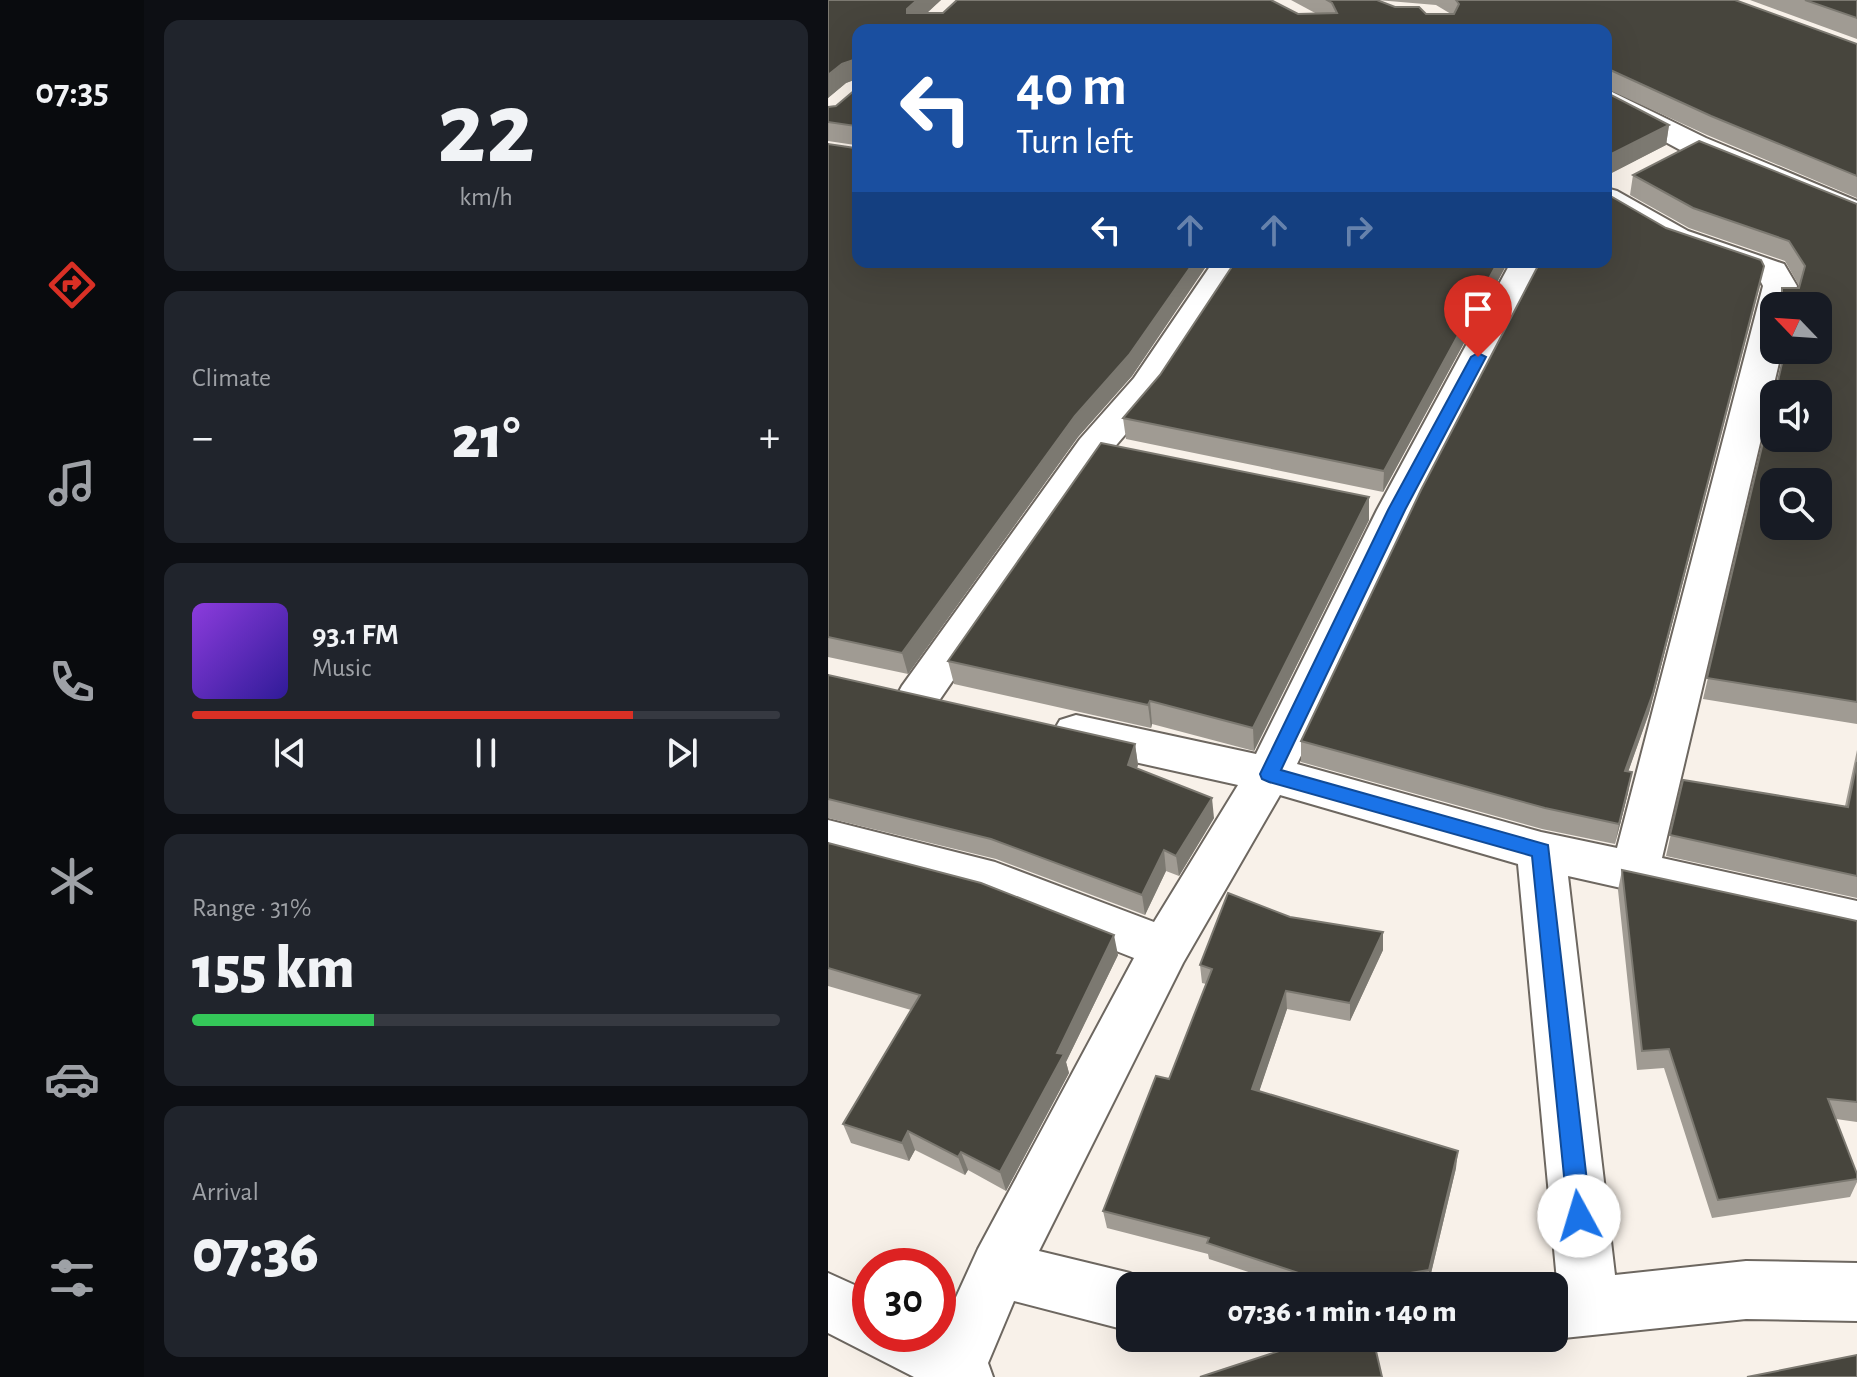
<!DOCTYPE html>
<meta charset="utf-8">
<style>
:root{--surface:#171b24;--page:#20242c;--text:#f1f3f6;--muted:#9ea1a6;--line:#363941;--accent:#d93025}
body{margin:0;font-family:"Alegreya Sans",sans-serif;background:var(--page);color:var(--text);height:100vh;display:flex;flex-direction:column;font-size:30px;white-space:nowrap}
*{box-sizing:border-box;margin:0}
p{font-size:26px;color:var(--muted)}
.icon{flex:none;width:44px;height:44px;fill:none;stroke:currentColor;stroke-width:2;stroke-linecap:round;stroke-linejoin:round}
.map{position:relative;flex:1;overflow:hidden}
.details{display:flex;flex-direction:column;gap:20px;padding:20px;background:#0d0f14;width:684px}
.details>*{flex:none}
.banner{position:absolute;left:24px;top:24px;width:760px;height:244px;border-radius:16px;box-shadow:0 8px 32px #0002;background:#1a4fa0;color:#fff;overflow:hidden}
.needle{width:52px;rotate:295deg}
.fabs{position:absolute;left:932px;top:292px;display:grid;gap:16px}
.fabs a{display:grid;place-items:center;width:72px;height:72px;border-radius:16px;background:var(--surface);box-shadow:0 8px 32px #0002;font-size:40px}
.speed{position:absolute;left:24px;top:1248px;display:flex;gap:16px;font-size:40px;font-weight:700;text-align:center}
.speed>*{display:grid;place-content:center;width:104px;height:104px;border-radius:50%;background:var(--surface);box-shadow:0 8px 32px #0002;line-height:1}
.speed .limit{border:12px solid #d22;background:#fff;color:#111}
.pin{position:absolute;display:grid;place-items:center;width:68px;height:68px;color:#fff;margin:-82px -34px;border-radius:50% 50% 50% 0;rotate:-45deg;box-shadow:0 0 8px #0007}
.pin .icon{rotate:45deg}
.me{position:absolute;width:88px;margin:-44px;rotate:354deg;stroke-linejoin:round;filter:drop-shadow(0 0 6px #0008)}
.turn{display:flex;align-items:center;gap:28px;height:168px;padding:0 32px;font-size:36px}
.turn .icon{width:104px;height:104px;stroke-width:2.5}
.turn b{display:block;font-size:56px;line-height:68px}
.lanes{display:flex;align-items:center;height:76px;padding:0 32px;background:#0003;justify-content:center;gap:40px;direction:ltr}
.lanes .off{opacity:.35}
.big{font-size:60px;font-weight:800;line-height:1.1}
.details .card{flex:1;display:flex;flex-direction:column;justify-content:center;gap:12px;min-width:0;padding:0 28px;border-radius:16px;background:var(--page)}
.details .dial{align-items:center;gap:0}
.dial b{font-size:104px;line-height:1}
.song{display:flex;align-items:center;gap:24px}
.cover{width:96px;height:96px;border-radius:12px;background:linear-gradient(135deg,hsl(270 70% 55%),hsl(250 70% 35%))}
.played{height:8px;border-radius:4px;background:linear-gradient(90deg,var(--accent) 75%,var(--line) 75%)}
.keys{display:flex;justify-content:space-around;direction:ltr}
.heat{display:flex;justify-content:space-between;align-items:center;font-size:44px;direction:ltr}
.charge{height:12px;border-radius:6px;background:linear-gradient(90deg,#34c759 31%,var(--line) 0)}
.trip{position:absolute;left:288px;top:1272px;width:452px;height:80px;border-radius:16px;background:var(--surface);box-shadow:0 8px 32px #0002;font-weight:800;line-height:80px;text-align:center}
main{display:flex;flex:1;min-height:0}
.tabs{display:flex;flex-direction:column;width:144px;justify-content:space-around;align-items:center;background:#090b0e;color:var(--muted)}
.tabs .icon{width:56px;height:56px}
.tabs .selected{color:var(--accent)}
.tabs b{font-size:36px;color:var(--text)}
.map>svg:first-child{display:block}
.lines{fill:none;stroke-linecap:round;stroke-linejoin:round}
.street-casing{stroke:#6d6760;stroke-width:4}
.street{fill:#fff;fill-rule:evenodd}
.wall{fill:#a09b93;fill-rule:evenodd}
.shaded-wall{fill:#7c7971}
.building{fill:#47453d;stroke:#7c7971;stroke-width:2;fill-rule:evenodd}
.route{fill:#1a73e8;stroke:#114b97;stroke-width:2}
</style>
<main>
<nav class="tabs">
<b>07:35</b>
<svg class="icon selected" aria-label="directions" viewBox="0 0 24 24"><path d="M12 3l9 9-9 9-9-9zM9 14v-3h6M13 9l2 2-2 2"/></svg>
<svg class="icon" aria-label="music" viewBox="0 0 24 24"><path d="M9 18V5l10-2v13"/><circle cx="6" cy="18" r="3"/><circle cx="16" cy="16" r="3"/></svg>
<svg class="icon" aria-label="phone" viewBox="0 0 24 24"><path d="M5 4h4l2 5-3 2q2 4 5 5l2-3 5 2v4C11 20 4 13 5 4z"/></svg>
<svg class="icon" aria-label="climate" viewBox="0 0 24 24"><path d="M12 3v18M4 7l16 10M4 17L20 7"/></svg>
<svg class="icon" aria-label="car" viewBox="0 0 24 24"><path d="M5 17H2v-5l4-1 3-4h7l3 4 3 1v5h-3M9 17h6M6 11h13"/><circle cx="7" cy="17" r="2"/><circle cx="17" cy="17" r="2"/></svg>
<svg class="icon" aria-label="filters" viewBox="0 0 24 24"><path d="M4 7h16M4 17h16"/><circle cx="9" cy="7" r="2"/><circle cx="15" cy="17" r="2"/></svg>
</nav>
<section class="details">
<div class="card dial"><b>22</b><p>km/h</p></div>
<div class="card"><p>Climate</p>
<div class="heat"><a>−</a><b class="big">21°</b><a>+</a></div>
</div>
<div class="card">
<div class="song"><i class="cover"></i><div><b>93.1 FM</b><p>Music</p></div></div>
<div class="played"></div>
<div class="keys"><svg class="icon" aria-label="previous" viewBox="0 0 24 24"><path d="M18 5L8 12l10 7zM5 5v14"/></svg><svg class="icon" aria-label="pause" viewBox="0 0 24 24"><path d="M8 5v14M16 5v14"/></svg><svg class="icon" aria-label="next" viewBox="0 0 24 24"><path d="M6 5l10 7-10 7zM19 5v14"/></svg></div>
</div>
<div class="card"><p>Range · 31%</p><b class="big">155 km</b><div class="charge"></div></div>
<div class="card"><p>Arrival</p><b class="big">07:36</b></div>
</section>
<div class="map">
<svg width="1029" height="1377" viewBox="0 0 1029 1377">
<rect width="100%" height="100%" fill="#f8f1e9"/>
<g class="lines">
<g class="street-casing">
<g id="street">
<polygon points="778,89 878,138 1029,201 1029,223 856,152 778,110"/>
<polygon points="778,188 789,191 860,231 956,264 969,286 964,306 946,306 946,350 954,350 834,858 1029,901 1029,941 740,876 787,1275 918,1261 1029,1263 1029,1321 918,1319 726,1339 723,1338 726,1338 726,1286 714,1286 729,1281 690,864 452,795 355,963 211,1251 302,1273 323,1282 325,1286 302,1286 302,1331 186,1301 160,1363 165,1377 86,1377 0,1333 0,1273 42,1292 42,1334 110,1334 110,1326 114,1328 150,1249 306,958 159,900 0,858 0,820 167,862 326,922 410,785 248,749 232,744 225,732 232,720 248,715 428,754 549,510 683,262 717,262 589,510 469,764 713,832 789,848 935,286 931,278 836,245 778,211"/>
<polygon points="385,262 419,262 332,394 278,457 106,708 90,713 74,708 68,697 74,686 252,439 306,378"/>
</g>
</g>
<use href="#street" class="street"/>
</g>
<g class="wall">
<path d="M 0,0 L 113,0 L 98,13 L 470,14 L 489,14 L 463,0 L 907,0 L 1029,44 L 1029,198 L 879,135 L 779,89 L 779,93 L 841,125 L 838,145 L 779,175 L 779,194 L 932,286 L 821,713 L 800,772 L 800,793 L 787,844 L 714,829 L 473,762 L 473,741 L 778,262 L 778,30 L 30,30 L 30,262 L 381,262 L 304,376 L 250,437 L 80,674 L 0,657 L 0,144 L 27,148 L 27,145 L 0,141 L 0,107 L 8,106 L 28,89 L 28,79 L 18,83 L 0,98 ZM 549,0 L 608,5 L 623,14 L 598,14 L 553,3 Z"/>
<polygon points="922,0 1029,0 1029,39"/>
<polygon points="805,175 1029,204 1029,724 875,699 957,351 955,350 990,350 990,306 950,306 954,288 971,288 971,286 957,261 861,228 802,195"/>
<polygon points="407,262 680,262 555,492 298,439 295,418 332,375"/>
<polygon points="541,497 541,520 426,751 324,724 323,728 126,684 120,661"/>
<polygon points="0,675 307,744 310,765 309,768 386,818 351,876 338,871 317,915 168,859 0,818"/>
<polygon points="1029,750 1029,898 838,856 855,780 1017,806"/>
<polygon points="0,843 290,955 238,1062 241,1073 178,1191 140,1170 137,1175 87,1150 81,1161 23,1143 15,1124 83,1010 0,986"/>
<polygon points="794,870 1029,921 1029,1122 1008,1119 1029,1179 1029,1182 1022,1197 884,1218 836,1068 809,1070 790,890"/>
<polygon points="462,917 555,950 522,1021 459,1009 431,1091 628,1168 600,1286 463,1286 381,1259 380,1254 279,1228 275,1211 341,1079 378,984 374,983 372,965"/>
</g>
<g class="shaded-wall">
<polygon points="89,0 113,0 83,28 79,9"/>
<polygon points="25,60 29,79 18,83 0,98 0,75 14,64"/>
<polygon points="841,125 838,145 778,176 779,156"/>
<polygon points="366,262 381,262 304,376 250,437 80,674 74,653 247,416"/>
<polygon points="670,262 680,262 555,492 556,471"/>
<polygon points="936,266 821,713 793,792 797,771"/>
<polygon points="541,497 541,520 426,751 425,728"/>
<polygon points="322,701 324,724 323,728 320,705"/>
<polygon points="307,744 310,765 303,785 300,765"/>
<polygon points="804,772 800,793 787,844 791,824"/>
<polygon points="384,798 386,818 351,876 348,856"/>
<polygon points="336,850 338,871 317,915 314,895"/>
<polygon points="555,932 555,950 522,1021 522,1003"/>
<polygon points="286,935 290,955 238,1062 241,1073 178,1191 172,1172"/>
<polygon points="458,991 459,1009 426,1107 424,1089"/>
<polygon points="80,1131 87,1150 81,1161 74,1143"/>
<polygon points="630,1151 628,1168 600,1286 601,1270"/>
<polygon points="133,1152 140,1170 137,1175 130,1157"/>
</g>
<g class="building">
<polygon points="0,0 89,0 79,9 79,13 115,13 129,0 443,0 470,14 509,13 504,3 499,0 549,0 567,7 591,7 598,14 626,14 631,4 628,0 907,0 1029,44 1029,176 883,116 778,68 778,30 30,30 30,262 366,262 301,355 247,416 74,653 0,637 0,144 27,148 28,126 0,122 0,107 8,106 28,89 29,63 25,60 14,64 0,75"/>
<polygon points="977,0 1029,0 1029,18"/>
<polygon points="778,68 779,93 841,125 779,156 779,194 838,228 933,260 936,266 825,693 797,771 804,772 791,824 717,808 473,741 593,490 712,262 778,262"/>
<path d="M 871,141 L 1029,204 L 1029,702 L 879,678 L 946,396 L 946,438 L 990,438 L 990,394 L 947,394 L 957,350 L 990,350 L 990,306 L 954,306 L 954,288 L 971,288 L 977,266 L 961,241 L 865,208 L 805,175 ZM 946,482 L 990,482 L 990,526 L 946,526 Z"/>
<polygon points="407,262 670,262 556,471 295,418 332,375"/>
<polygon points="273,443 541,497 425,728 322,701 320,705 120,661"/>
<polygon points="0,675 307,744 300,765 384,798 348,856 336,850 314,895 163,839 0,799"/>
<polygon points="1029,762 1029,876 842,835 855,780 1020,807"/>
<polygon points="0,843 153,883 286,935 229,1053 236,1054 172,1172 133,1152 130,1157 80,1131 74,1143 15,1124 92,995 0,968"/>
<polygon points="794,870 1029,921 1029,1102 1000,1099 1029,1174 1029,1179 890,1200 841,1049 814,1051"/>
<polygon points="400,893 462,917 555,932 522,1003 458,991 424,1089 630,1151 601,1270 507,1285 379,1243 381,1238 275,1211 328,1076 341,1079 384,969 372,965"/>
<polygon points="491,1338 545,1338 554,1377 372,1377"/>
<polygon points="1029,1355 1029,1377 919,1377"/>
</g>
<polygon class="route" points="650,353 658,357 577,510 453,770 720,845 763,1216 760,1224 751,1227 743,1224 740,1216 704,856 441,782 434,779 432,774 560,510 643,357"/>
</svg>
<div class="fabs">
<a><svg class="needle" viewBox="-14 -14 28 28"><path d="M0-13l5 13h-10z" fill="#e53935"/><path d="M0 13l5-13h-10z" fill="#9ea1a6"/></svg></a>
<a><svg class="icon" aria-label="sound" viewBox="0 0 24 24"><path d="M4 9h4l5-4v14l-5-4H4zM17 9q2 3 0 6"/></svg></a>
<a><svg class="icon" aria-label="search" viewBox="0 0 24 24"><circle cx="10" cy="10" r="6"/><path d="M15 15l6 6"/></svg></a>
</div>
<div class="speed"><div class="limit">30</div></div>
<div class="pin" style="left:650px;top:357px;background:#d93025"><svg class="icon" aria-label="arrive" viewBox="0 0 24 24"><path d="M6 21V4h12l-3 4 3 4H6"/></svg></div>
<svg class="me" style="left:751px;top:1216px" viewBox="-20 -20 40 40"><circle r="19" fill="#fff"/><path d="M0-13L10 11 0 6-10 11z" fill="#1a73e8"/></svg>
<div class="trip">07:36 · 1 min · 140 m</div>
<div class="banner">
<div class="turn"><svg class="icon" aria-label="left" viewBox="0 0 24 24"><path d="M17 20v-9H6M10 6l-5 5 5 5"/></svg><div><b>40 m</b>Turn left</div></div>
<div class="lanes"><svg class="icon" aria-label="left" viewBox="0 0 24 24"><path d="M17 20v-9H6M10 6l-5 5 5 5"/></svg><svg class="icon off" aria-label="ahead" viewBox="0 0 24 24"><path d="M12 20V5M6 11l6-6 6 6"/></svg><svg class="icon off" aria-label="ahead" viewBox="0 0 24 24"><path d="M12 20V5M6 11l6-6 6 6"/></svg><svg class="icon off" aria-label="right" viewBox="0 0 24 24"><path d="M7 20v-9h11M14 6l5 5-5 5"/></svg></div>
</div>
</div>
</main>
